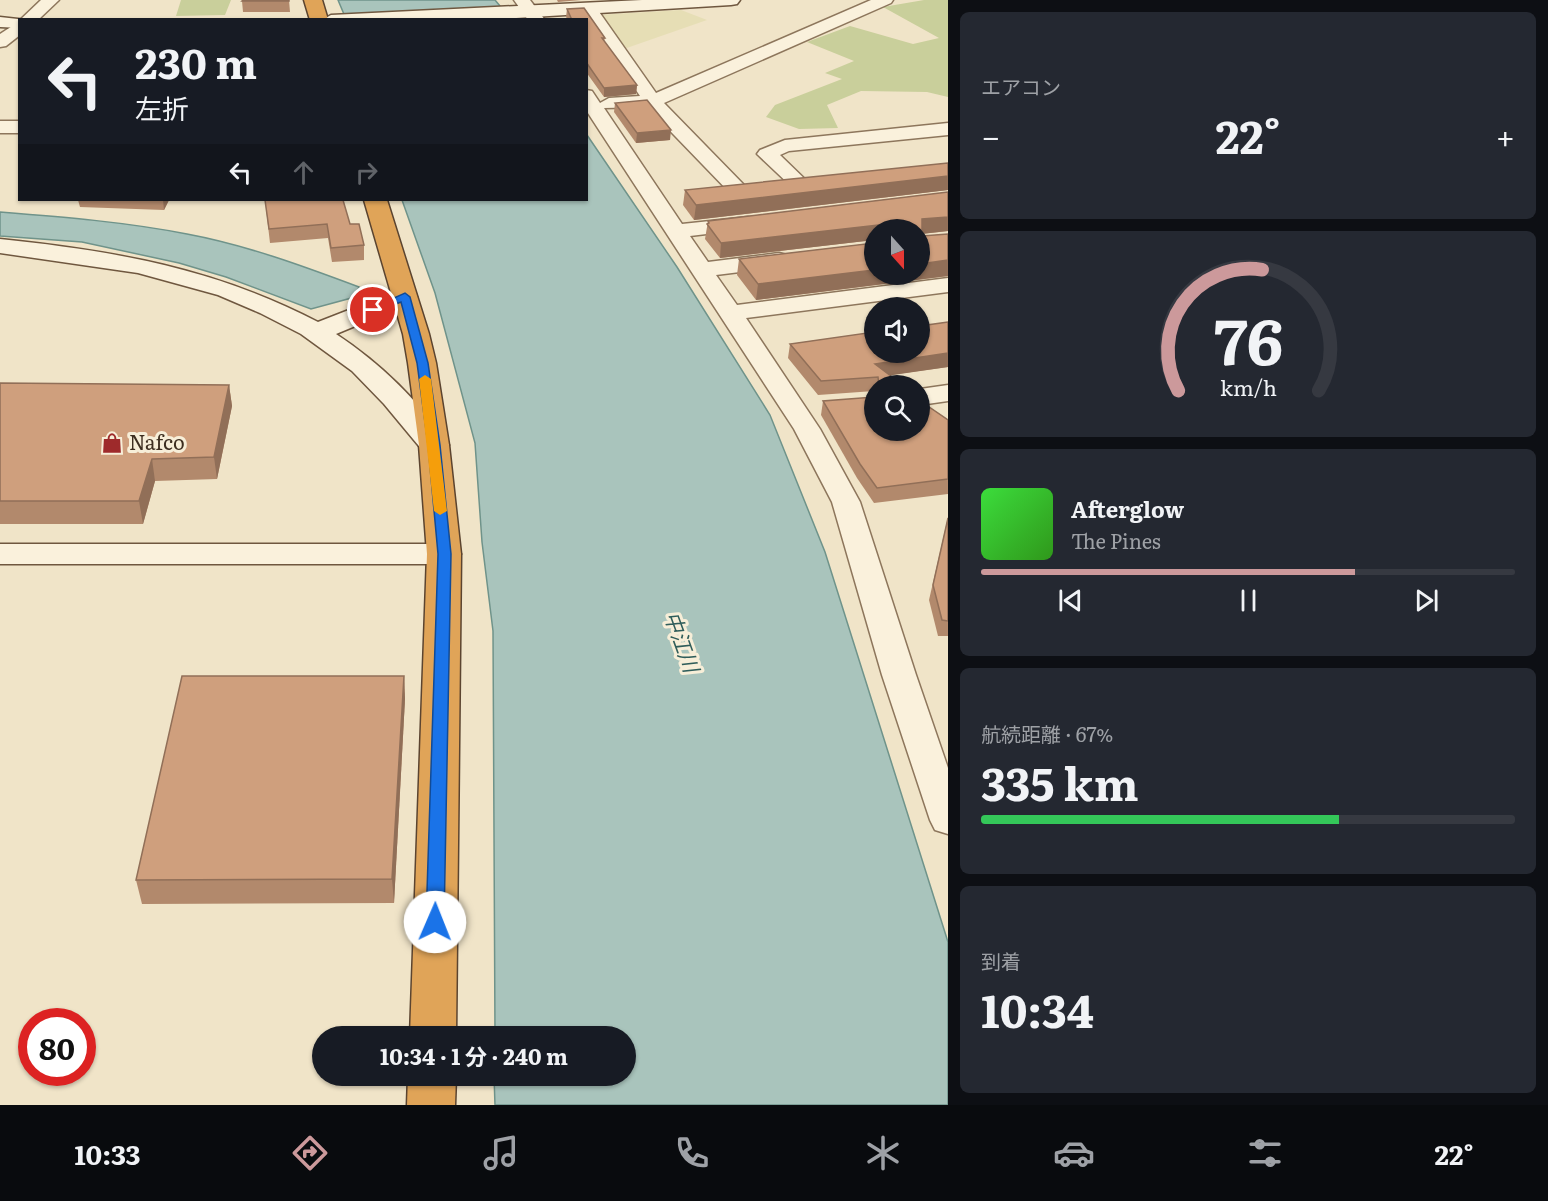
<!DOCTYPE html>
<html lang="ja">
<meta charset="utf-8">
<style>
:root{--surface:#171b24;--page:#242831;--text:#f1f3f6;--muted:#9ea1a6;--line:#363941;--accent:#cc999b}
body{margin:0;font-family:Literata,"Noto Sans JP",serif;background:var(--page);color:var(--text);height:100vh;display:flex;flex-direction:column;font-size:22px;white-space:nowrap}
*{box-sizing:border-box;margin:0}
p{font-size:20px;color:var(--muted)}
.icon{flex:none;width:33px;height:33px;fill:none;stroke:currentColor;stroke-width:2;stroke-linecap:round;stroke-linejoin:round}
.map{position:relative;flex:1;overflow:hidden}
.details{display:flex;flex-direction:column;gap:12px;padding:12px;background:#0d0f14;width:600px}
.details>*{flex:none}
.top-card{position:absolute;left:18px;top:18px;width:570px;height:183px;border-radius:0px;box-shadow:0 2px 4px #0004;background:#171b24;color:var(--text);overflow:hidden}
.needle{width:39px;rotate:159deg}
.fabs{position:absolute;left:864px;top:219px;display:grid;gap:12px}
.fabs a{display:grid;place-items:center;width:66px;height:66px;border-radius:50%;background:var(--surface);box-shadow:0 2px 4px #0004;font-size:30px}
.speed{position:absolute;left:18px;top:1008px;display:flex;gap:12px;font-size:30px;font-weight:700;text-align:center}
.speed>*{display:grid;place-content:center;width:78px;height:78px;border-radius:50%;background:var(--surface);box-shadow:0 2px 4px #0004;line-height:1}
.speed .limit{border:9px solid #d22;background:#fff;color:#111}
.pin{position:absolute;display:grid;place-items:center;width:51px;height:51px;color:#fff;margin:-26px;border:3px solid #fff;border-radius:50%;box-shadow:0 2px 6px #0007}
.me{position:absolute;width:66px;margin:-33px;rotate:1deg;stroke-linejoin:round;filter:drop-shadow(0 0 4px #0008)}
.turn{display:flex;align-items:center;gap:21px;height:126px;padding:0 18px;font-size:27px}
.turn .icon{width:78px;height:78px;stroke-width:2.5}
.turn b{display:block;font-size:42px;line-height:51px}
.lanes{display:flex;align-items:center;height:57px;padding:0 18px;background:#0003;justify-content:center;gap:30px;direction:ltr}
.lanes .off{opacity:.35}
.big{font-size:45px;font-weight:700;line-height:1.1}
.details .card{flex:1;display:flex;flex-direction:column;justify-content:center;gap:9px;min-width:0;padding:0 21px;border-radius:9px;background:var(--page)}
.details .dial{align-items:center;gap:0}
.dial svg{height:156px;overflow:visible;fill:none;stroke:var(--line);stroke-width:7;stroke-linecap:round;text-anchor:middle}
.dial text{fill:var(--text);stroke:none}
.song{display:flex;align-items:center;gap:18px}
.cover{width:72px;height:72px;border-radius:9px;background:linear-gradient(135deg,hsl(120 70% 55%),hsl(110 70% 35%))}
.played{height:6px;border-radius:3px;background:linear-gradient(90deg,var(--accent) 70%,var(--line) 70%)}
.keys{display:flex;justify-content:space-around;direction:ltr}
.heat{display:flex;justify-content:space-between;align-items:center;font-size:33px;direction:ltr}
.charge{height:9px;border-radius:4px;background:linear-gradient(90deg,#34c759 67%,var(--line) 0)}
.trip{position:absolute;left:312px;top:1026px;width:324px;height:60px;border-radius:30px;background:var(--surface);box-shadow:0 2px 4px #0004;font-weight:700;line-height:60px;text-align:center}
.dock{display:flex;height:96px;justify-content:space-around;align-items:center;background:#090b0e;color:var(--muted)}
.dock .icon{width:42px;height:42px}
.dock .active{color:var(--accent)}
.dock b{font-size:27px;color:var(--text)}
main{display:flex;flex:1;min-height:0}
.map>svg:first-child{display:block}
.farmland{fill:#e6deb5}
.green{fill:#c9cf9b}
.water{fill:#a9c4bc;stroke:#6f938a;stroke-width:1.5}
.lines{fill:none;stroke-linecap:round;stroke-linejoin:round}
.street-casing{stroke:#8d765c;stroke-width:3}
.secondary-casing{stroke:#6f573f;stroke-width:3}
.highway-casing{stroke:#5b4430;stroke-width:3}
.street{fill:#faf1dc;fill-rule:evenodd}
.secondary{fill:#faf1dc;fill-rule:evenodd}
.highway{fill:#e0a458;fill-rule:evenodd}
.wall{fill:#b2896c}
.shaded-wall{fill:#916f58}
.building{fill:#cf9f7d;stroke:#916f58;stroke-width:1.5}
.route{fill:#1a73e8;stroke:#114b97;stroke-width:1.5}
.slow{fill:#f59e0b}
.labels{text-anchor:middle;stroke-width:6;stroke-linejoin:round;paint-order:stroke}
.poi-label{font-size:20px;fill:#3d2e20;stroke:#f7eed8;text-anchor:start}
.water-label{font-size:21px;font-style:italic;fill:#2f5d5a;stroke:#f7eed8}
</style>
<main>
<div class="map">
<svg width="948" height="1105" viewBox="0 0 948 1105">
<rect width="100%" height="100%" fill="#f0e4c8"/>
<polygon class="farmland" points="681,10 707,20 621,50 597,15"/>
<g class="green">
<polygon points="181,0 231,0 225,15 176,16"/>
<polygon points="924,0 948,0 948,97 927,92 861,91 827,105 838,128 799,129 766,117 775,105 842,79 825,73 854,61 807,42 850,26 913,44 939,38 883,7"/>
</g>
<g class="water">
<polygon points="338,0 495,0 511,19 346,19"/>
<polygon points="587,135 677,267 770,415 825,552 948,942 948,1105 495,1105 494,1076 626,1076 626,1036 495,1036 493,631 482,542 475,443 435,293 402,200 586,200"/>
<path d="M 0,212 C 63,217 126,222 187,234 C 246,245 303,266 359,287 L 355,297 L 311,309 L 226,277 L 179,263 L 82,242 L 0,236 Z"/>
</g>
<g class="lines">
<g class="street-casing">
<g id="street">
<polygon points="41,0 59,0 38,20 20,20"/>
<polygon points="514,0 530,0 545,20 528,20"/>
<polygon points="871,0 893,0 891,3 664,103 746,187 749,191 746,195 739,197 732,195 647,107 604,108 682,224 748,217 756,218 759,223 756,228 748,229 690,236 708,262 779,253 787,255 790,260 787,265 779,267 716,275 737,305 948,278 948,292 746,318 820,429 860,502 916,675 948,768 948,834 935,830 930,820 882,675 832,502 794,429 586,110 586,90 592,91 600,103 609,98 640,96 581,9 583,6 595,6 656,93"/>
<polygon points="20,21 20,35 6,46 0,47 0,34"/>
<rect x="0" y="121" width="20" height="12"/>
<polygon points="948,123 948,135 789,151 780,155 810,184 807,188 800,190 793,188 757,154 760,150 785,140"/>
<polygon points="948,385 948,401 920,405 920,389"/>
</g>
</g>
<g class="secondary-casing">
<g id="secondary">
<polygon points="642,0 740,0 737,4 731,5 485,20 322,20 331,15"/>
<polygon points="0,17 27,20 20,20 20,28 0,27"/>
<path d="M 0,239 C 115,251 214,268 318,322 L 395,292 L 404,289 L 413,292 L 417,297 L 413,302 L 336,334 C 380,363 419,401 449,445 L 445,451 L 434,454 L 423,451 L 384,404 L 352,371 L 301,334 L 260,313 L 218,295 L 138,273 L 0,253 Z"/>
<polygon points="0,544 444,544 456,547 461,554 456,561 444,564 0,564"/>
</g>
</g>
<g class="highway-casing">
<g id="highway">
<polygon points="304,0 322,0 328,20 310,20"/>
<polygon points="364,200 387,200 429,334 436,363 449,445 461,554 456,1036 410,1036 427,554 419,445 408,363 403,334"/>
<polygon points="408,1076 456,1076 455,1105 407,1105"/>
</g>
</g>
<use href="#street" class="street"/>
<use href="#secondary" class="secondary"/>
<use href="#highway" class="highway"/>
</g>
<g class="wall">
<polygon points="289,0 290,12 243,12 242,1"/>
<polygon points="557,0 581,0 558,2"/>
<polygon points="584,8 605,38 604,41 637,85 636,94 604,97 586,72 586,20 568,20 566,17 567,9"/>
<polygon points="615,103 670,140 636,143 614,112"/>
<polygon points="948,176 948,190 694,220 683,205 685,190"/>
<polygon points="948,192 948,231 922,234 922,236 948,234 948,276 756,300 737,275 739,259 874,243 920,230 874,230 874,240 720,258 705,239 708,221"/>
<polygon points="78,200 169,200 164,210 80,207"/>
<polygon points="265,200 350,224 364,245 364,260 332,262 328,238 270,243"/>
<polygon points="948,322 948,367 890,375 904,386 874,386 874,391 818,395 788,358 790,344"/>
<polygon points="0,383 229,385 232,406 217,479 155,481 143,524 0,524"/>
<polygon points="823,401 922,402 948,420 948,494 874,503 857,478 821,415"/>
<polygon points="948,517 948,636 938,636 929,600"/>
<polygon points="404,676 405,699 394,903 142,904 136,880"/>
</g>
<g class="shaded-wall">
<polygon points="637,85 636,94 604,97 604,88"/>
<polygon points="671,130 670,140 636,143 637,133"/>
<polygon points="948,176 948,190 694,220 696,205"/>
<polygon points="163,200 169,200 164,210"/>
<polygon points="948,217 948,231 920,234 922,219"/>
<polygon points="878,225 878,230 874,230 874,240 720,258 721,243"/>
<polygon points="948,260 948,276 756,300 758,284 874,270 874,274 920,274 920,264"/>
<polygon points="948,353 948,367 872,378 875,364"/>
<polygon points="229,385 232,406 217,479 214,457"/>
<polygon points="152,459 155,481 143,524 139,501"/>
<polygon points="404,676 405,699 394,903 392,879"/>
</g>
<g class="building">
<polygon points="243,0 289,0 289,1 242,1"/>
<polygon points="584,8 605,38 602,38 637,85 604,88 586,62 586,20 572,20 567,9"/>
<polygon points="647,100 671,130 637,133 615,103"/>
<polygon points="948,163 948,176 696,205 685,190"/>
<polygon points="948,192 948,217 922,219 922,236 948,234 948,260 920,264 920,230 879,230 878,225 721,243 707,224 709,223 708,221"/>
<polygon points="265,200 343,200 350,224 359,224 364,245 331,248 327,224 269,229"/>
<polygon points="874,243 874,270 758,284 739,259"/>
<polygon points="948,322 948,353 875,364 904,386 879,386 878,377 821,381 790,344 874,332 874,352 920,352 920,326"/>
<polygon points="0,383 229,385 214,457 152,459 139,501 0,501"/>
<polygon points="874,397 874,430 920,430 920,397 921,398 922,402 948,420 948,479 877,488 860,464 823,401"/>
<polygon points="948,518 948,621 942,620 933,585"/>
<polygon points="182,676 404,676 392,879 136,880"/>
</g>
<polygon class="route" points="405,293 410,297 428,363 440,445 451,554 444,922 442,927 435,929 429,927 426,922 438,554 428,445 417,363 401,302 373,313 367,310"/>
<polygon class="slow" points="425,375 431,379 447,511 440,515 434,511 419,379"/>
<defs>
<g id="shop-bare" transform="scale(1.62)"><path d="M-5-2.5h2.3a2.7 3.5 0 0 1 5.4 0H5L5.5 6h-11ZM-1.5-2.5h3a1.5 2.3 0 0 0-3 0Z" fill="#9e2a2b" stroke="#f7eed8" stroke-width="2.5" paint-order="stroke"/></g>
</defs>
<g fill-rule="evenodd">
<use href="#shop-bare" x="112" y="443"/>
</g>
<g class="labels">
<g class="poi-label">
<text x="129" y="450">Nafco</text>
</g>
<g class="water-label">
<text transform="translate(681 642) rotate(70)" y="7">中江川</text>
</g>
</g>
</svg>
<div class="fabs">
<a><svg class="needle" viewBox="-14 -14 28 28"><path d="M0-13l5 13h-10z" fill="#e53935"/><path d="M0 13l5-13h-10z" fill="#9ea1a6"/></svg></a>
<a><svg class="icon" aria-label="sound" viewBox="0 0 24 24"><path d="M4 9h4l5-4v14l-5-4H4zM17 9q2 3 0 6"/></svg></a>
<a><svg class="icon" aria-label="search" viewBox="0 0 24 24"><circle cx="10" cy="10" r="6"/><path d="M15 15l6 6"/></svg></a>
</div>
<div class="speed"><div class="limit">80</div></div>
<div class="pin" style="left:373px;top:310px;background:#d93025"><svg class="icon" aria-label="arrive" viewBox="0 0 24 24"><path d="M6 21V4h12l-3 4 3 4H6"/></svg></div>
<svg class="me" style="left:435px;top:922px" viewBox="-20 -20 40 40"><circle r="19" fill="#fff"/><path d="M0-13L10 11 0 6-10 11z" fill="#1a73e8"/></svg>
<div class="trip">10:34 · 1 分 · 240 m</div>
<div class="top-card">
<div class="turn"><svg class="icon" aria-label="left" viewBox="0 0 24 24"><path d="M17 20v-9H6M10 6l-5 5 5 5"/></svg><div><b>230 m</b>左折</div></div>
<div class="lanes"><svg class="icon" aria-label="left" viewBox="0 0 24 24"><path d="M17 20v-9H6M10 6l-5 5 5 5"/></svg><svg class="icon off" aria-label="ahead" viewBox="0 0 24 24"><path d="M12 20V5M6 11l6-6 6 6"/></svg><svg class="icon off" aria-label="right" viewBox="0 0 24 24"><path d="M7 20v-9h11M14 6l5 5-5 5"/></svg></div>
</div>
</div>
<section class="details">
<div class="card"><p>エアコン</p>
<div class="heat"><a>−</a><b class="big">22°</b><a>+</a></div>
</div>
<div class="card dial"><svg viewBox="0 0 100 80">
<path d="M14 69A42 42 0 1 1 86 69"/>
<path d="M14 69A42 42 0 0 1 57 7" stroke="#cc999b"/>
<text x="50" y="56" font-size="32" font-weight="700">76</text>
<text x="50" y="72" font-size="11">km/h</text>
</svg></div>
<div class="card">
<div class="song"><i class="cover"></i><div><b>Afterglow</b><p>The Pines</p></div></div>
<div class="played"></div>
<div class="keys"><svg class="icon" aria-label="previous" viewBox="0 0 24 24"><path d="M18 5L8 12l10 7zM5 5v14"/></svg><svg class="icon" aria-label="pause" viewBox="0 0 24 24"><path d="M8 5v14M16 5v14"/></svg><svg class="icon" aria-label="next" viewBox="0 0 24 24"><path d="M6 5l10 7-10 7zM19 5v14"/></svg></div>
</div>
<div class="card"><p>航続距離 · 67%</p><b class="big">335 km</b><div class="charge"></div></div>
<div class="card"><p>到着</p><b class="big">10:34</b></div>
</section>
</main>
<nav class="dock">
<b>10:33</b>
<svg class="icon active" aria-label="directions" viewBox="0 0 24 24"><path d="M12 3l9 9-9 9-9-9zM9 14v-3h6M13 9l2 2-2 2"/></svg>
<svg class="icon" aria-label="music" viewBox="0 0 24 24"><path d="M9 18V5l10-2v13"/><circle cx="6" cy="18" r="3"/><circle cx="16" cy="16" r="3"/></svg>
<svg class="icon" aria-label="phone" viewBox="0 0 24 24"><path d="M5 4h4l2 5-3 2q2 4 5 5l2-3 5 2v4C11 20 4 13 5 4z"/></svg>
<svg class="icon" aria-label="climate" viewBox="0 0 24 24"><path d="M12 3v18M4 7l16 10M4 17L20 7"/></svg>
<svg class="icon" aria-label="car" viewBox="0 0 24 24"><path d="M5 17H2v-5l4-1 3-4h7l3 4 3 1v5h-3M9 17h6M6 11h13"/><circle cx="7" cy="17" r="2"/><circle cx="17" cy="17" r="2"/></svg>
<svg class="icon" aria-label="filters" viewBox="0 0 24 24"><path d="M4 7h16M4 17h16"/><circle cx="9" cy="7" r="2"/><circle cx="15" cy="17" r="2"/></svg>
<b>22°</b>
</nav>
